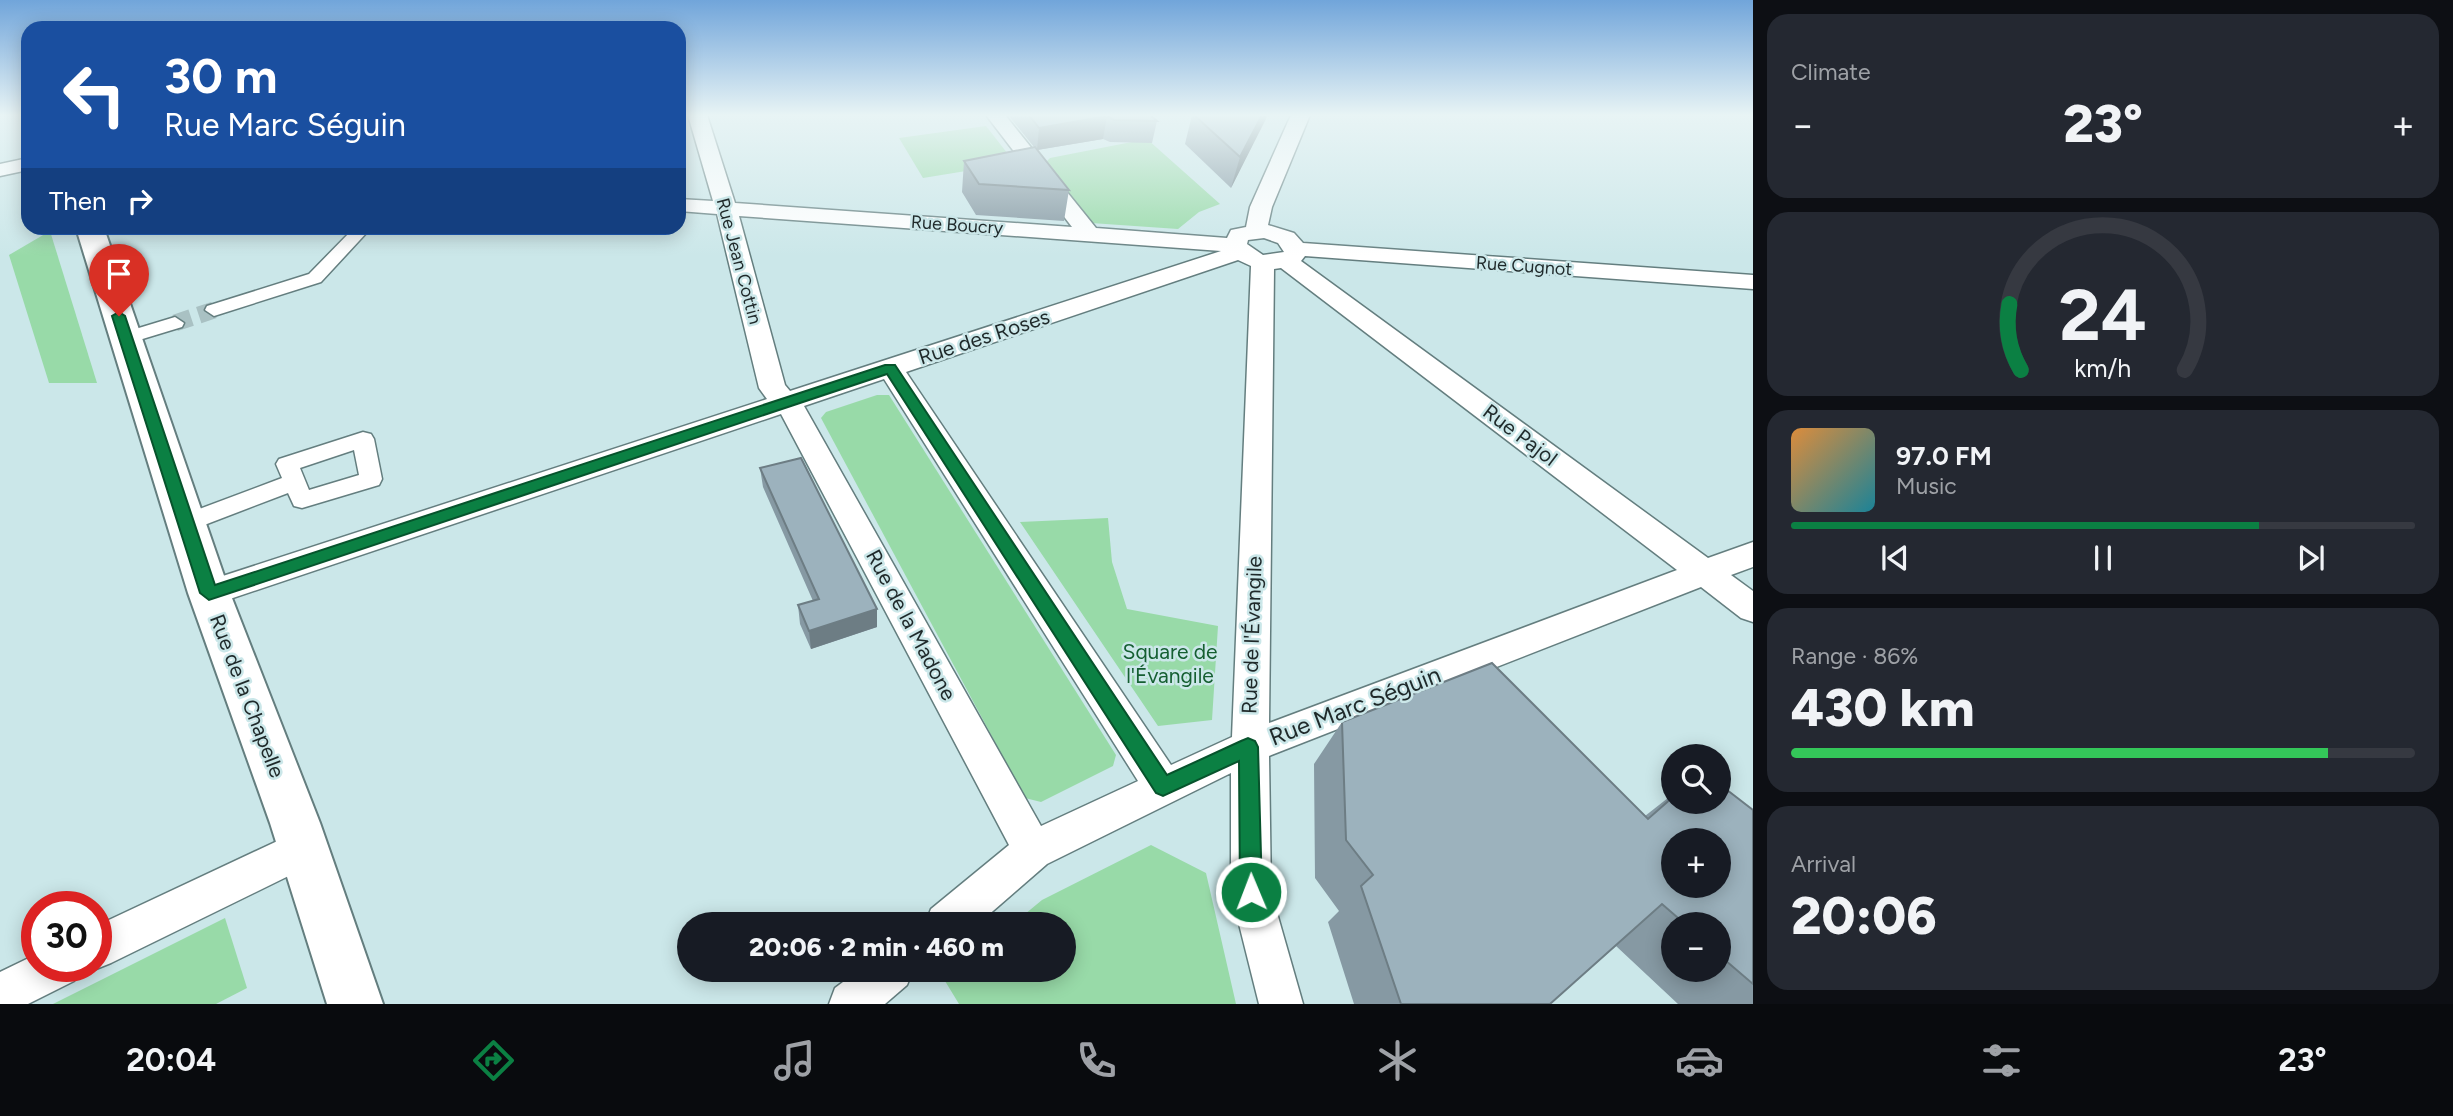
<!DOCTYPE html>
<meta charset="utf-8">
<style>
:root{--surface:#171b24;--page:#242831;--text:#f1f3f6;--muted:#9ea1a6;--line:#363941;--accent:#0b8043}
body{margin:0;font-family:Figtree,sans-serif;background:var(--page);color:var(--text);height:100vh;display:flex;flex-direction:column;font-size:26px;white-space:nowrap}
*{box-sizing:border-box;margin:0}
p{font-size:23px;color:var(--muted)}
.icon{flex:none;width:38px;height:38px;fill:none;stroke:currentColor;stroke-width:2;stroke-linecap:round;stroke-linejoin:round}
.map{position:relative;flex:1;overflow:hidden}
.drawer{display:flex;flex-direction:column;gap:14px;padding:14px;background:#0d0f14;width:700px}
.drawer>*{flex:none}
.hud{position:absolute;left:21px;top:21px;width:665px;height:214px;border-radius:21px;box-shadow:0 4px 18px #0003;background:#1a4fa0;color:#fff;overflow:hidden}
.tools{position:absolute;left:1661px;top:744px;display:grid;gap:14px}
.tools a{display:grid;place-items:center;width:70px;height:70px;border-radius:50%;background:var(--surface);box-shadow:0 4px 18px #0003;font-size:35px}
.speed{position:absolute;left:21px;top:891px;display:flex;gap:14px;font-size:35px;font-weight:700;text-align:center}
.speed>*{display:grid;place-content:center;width:91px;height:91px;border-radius:50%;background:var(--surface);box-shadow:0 4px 18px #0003;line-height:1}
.speed .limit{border:10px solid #d22;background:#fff;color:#111}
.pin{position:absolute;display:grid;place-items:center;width:60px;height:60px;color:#fff;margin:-72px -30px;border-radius:50% 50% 50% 0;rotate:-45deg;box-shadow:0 0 7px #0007}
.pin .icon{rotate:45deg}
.me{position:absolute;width:77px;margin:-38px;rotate:359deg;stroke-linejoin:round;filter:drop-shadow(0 0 5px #0008)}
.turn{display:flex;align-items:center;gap:24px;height:147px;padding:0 28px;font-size:32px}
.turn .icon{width:91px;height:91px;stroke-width:2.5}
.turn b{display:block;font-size:49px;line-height:60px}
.then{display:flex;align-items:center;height:66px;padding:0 28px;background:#0003;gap:14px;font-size:26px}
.big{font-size:52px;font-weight:800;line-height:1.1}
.drawer .tile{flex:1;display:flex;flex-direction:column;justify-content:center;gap:10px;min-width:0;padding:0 24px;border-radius:21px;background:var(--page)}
.drawer .dial{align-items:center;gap:0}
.dial svg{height:182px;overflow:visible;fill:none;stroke:var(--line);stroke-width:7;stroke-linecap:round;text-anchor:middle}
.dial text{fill:var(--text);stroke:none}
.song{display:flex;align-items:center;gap:21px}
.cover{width:84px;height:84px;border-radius:10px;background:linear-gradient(135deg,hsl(30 70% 55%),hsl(190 70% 35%))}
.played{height:7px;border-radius:4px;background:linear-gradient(90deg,var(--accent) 75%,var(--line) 75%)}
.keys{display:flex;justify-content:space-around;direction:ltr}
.heat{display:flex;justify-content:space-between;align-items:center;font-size:38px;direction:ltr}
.charge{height:10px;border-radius:5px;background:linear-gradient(90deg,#34c759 86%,var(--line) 0)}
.trip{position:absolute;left:677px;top:912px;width:399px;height:70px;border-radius:35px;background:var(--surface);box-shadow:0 4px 18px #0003;font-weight:800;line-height:70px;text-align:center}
.dock{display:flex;height:112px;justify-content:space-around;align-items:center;background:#090b0e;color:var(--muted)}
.dock .icon{width:49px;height:49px}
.dock .current{color:var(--accent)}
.dock b{font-size:32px;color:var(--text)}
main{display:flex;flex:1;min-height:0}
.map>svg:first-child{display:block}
.green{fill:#98daa8}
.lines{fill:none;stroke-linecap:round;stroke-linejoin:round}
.pedestrian-tunnel{stroke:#a9c1c3;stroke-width:17;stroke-dasharray:17 8;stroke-linecap:butt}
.pedestrian-casing{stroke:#647e7f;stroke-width:3}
.minor-casing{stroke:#647e7f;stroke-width:3}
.primary-casing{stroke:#647e7f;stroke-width:4}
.pedestrian{fill:#fff;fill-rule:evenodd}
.minor{fill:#fff;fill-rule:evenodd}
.primary{fill:#fff;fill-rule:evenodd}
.wall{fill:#8699a3;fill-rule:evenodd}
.shaded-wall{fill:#6d7d84}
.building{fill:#9cb2bd;stroke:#6d7d84;stroke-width:2;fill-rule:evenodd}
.route{fill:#0b8043;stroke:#07532c;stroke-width:2}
.labels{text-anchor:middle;stroke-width:5;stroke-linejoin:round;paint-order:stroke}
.far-street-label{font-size:18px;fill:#1f292a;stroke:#cbe7e9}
.street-label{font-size:21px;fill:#1f292a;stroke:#cbe7e9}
.park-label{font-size:21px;fill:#155f31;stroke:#cbe7e9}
.near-street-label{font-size:24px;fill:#1f292a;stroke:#cbe7e9}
</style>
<main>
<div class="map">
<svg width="1753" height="1004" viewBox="0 0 1753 1004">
<rect width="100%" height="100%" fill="#cbe7e9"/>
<g class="green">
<polygon points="986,126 1015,163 923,178 899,138"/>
<polygon points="1147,139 1220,204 1199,212 1178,229 1091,223 1044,164 1050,158"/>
<polygon points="50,231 97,383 49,383 9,255"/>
<polygon points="877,395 889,395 1116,755 1113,766 1041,802 1025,798 821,418 826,412"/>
<polygon points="1108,518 1112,562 1127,609 1218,626 1212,720 1158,726 1020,522"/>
<polygon points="1151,845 1206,873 1236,1004 959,1004 945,981 959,970 1064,970 1064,924 1013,924 1042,900"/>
<polygon points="225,918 247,988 216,1004 53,1004"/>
</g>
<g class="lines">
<polyline class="pedestrian-tunnel" points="175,323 214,310"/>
<g class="pedestrian-casing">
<g id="pedestrian">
<polygon points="354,228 371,228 321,282 214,316 205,310 207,306 309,274"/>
<polygon points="175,317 184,323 182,327 126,344 116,338 119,334"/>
<path d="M 363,432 L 371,434 L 374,439 L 382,479 L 379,485 L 302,508 L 294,506 L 288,493 L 186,532 L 178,529 L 174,523 L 178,517 L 282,478 L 276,464 L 279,459 ZM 354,450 L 359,475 L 309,490 L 300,468 Z"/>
</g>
</g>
<g class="minor-casing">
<g id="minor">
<path d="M 688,115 L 707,115 L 735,203 L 1072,227 L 986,115 L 1005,115 L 1096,228 L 1227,238 L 1231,230 L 1246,227 L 1250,207 L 1291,115 L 1310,115 L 1272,207 L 1268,225 L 1294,233 L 1303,243 L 1753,275 L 1753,289 L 1305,256 L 1301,261 L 1708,558 L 1753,542 L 1753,567 L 1731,575 L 1753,591 L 1753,622 L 1741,618 L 1701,587 L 1269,756 L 1271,892 L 1303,1004 L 1259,1004 L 1231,892 L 1231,773 L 1047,864 L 978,924 L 925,924 L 931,909 L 1009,845 L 781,414 L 209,606 L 198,602 L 193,593 L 198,584 L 767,399 L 759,388 L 717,214 L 679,211 L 679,199 L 713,201 ZM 739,216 L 1221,251 L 790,391 L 785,385 ZM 1264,238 L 1278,243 L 1284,252 L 1263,255 L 1247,244 L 1248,240 ZM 1238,260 L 1251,266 L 1232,737 L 1171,765 L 906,372 ZM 1281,268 L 1677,570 L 1269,723 L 1274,269 ZM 884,379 L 1138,781 L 1041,826 L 804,406 Z"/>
<polygon points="28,158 28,170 0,176 0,164"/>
<polygon points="303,829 317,834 323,848 317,862 111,963 96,969 88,966 96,966 96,926"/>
<polygon points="37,954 37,966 80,966 74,981 28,1004 0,1004 0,972"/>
<polygon points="859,970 913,970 907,985 885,1004 829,1004 835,988"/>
</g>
</g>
<g class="primary-casing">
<polygon id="primary" points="76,228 104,228 230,593 320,823 383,1004 327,1004 270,823 188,593"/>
</g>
<use href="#pedestrian" class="pedestrian"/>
<use href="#minor" class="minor"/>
<use href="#primary" class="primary"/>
</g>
<g class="wall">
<polygon points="1008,115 1150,115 1157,121 1152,143 1110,142 1103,139 1037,150 1069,190 1064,221 976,215 962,192 964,161 1034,147"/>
<polygon points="1192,115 1267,115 1231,188 1185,144"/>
<polygon points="760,468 877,627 811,649 800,624 798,605 813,601 763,487"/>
<path d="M 1342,722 L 1645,816 L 1673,794 L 1673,802 L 1753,810 L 1753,1004 L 1678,1004 L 1616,946 L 1550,1004 L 1354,1004 L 1328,922 L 1339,911 L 1315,878 L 1314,764 ZM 1673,924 L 1718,924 L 1718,970 L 1673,970 Z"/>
</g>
<g class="shaded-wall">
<polygon points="1262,115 1267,115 1266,119 1231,188 1240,157"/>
<polygon points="1107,116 1103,139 1037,150 1039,128"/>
<polygon points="877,609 877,627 811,649 809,631"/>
</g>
<g class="building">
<polygon points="1029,115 1150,115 1157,121 1114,120 1107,116 1039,128"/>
<polygon points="1194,115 1262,115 1240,157"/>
<polygon points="1035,147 1069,190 979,184 964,161"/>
<polygon points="801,458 877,609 809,631 798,605 819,599 760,468"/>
<path d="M 1492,663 L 1648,819 L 1673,797 L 1673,802 L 1718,802 L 1718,783 L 1753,810 L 1753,984 L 1718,954 L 1718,924 L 1685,924 L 1662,904 L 1550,1004 L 1401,1004 L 1361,886 L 1373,875 L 1346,840 L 1342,722 ZM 1673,840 L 1718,840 L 1718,886 L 1673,886 Z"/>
</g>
<linearGradient id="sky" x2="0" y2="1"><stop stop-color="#71a5da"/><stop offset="0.45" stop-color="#e8f4f5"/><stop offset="1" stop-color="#e8f4f5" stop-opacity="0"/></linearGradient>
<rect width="1753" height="256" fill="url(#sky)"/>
<polygon class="route" points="119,312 125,316 215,585 885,365 895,365 1167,775 1241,741 1248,738 1255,741 1258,747 1262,892 1259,899 1251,903 1243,899 1240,892 1239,761 1163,796 1156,793 887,374 209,600 200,593 112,316"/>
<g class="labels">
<g class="far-street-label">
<text transform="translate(957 225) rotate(4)" y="6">Rue Boucry</text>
<text transform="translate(739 261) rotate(75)" y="6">Rue Jean Cottin</text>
<text transform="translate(1524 266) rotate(4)" y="6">Rue Cugnot</text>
</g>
<g class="street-label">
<text transform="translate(984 337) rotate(-18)" y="7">Rue des Roses</text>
<text transform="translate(1520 435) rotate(37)" y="7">Rue Pajol</text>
<text transform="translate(911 625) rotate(62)" y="7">Rue de la Madone</text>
<text transform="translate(1252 635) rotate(-88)" y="7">Rue de l'Évangile</text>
<text transform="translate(247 696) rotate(69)" y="7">Rue de la Chapelle</text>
</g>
<g class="park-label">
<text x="1170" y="659">Square de<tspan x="1170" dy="24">l'Évangile</tspan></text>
</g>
<g class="near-street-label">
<text transform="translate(1355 706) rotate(-21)" y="8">Rue Marc Séguin</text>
</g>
</g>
</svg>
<div class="tools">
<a><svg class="icon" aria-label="search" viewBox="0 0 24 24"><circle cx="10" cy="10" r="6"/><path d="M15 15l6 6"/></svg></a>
<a>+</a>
<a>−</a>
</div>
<div class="speed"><div class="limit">30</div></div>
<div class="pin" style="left:119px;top:316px;background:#d93025"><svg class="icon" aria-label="arrive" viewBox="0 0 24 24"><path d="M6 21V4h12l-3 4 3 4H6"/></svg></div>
<svg class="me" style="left:1251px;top:892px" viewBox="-20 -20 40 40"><circle r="17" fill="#0b8043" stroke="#fff" stroke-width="3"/><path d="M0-11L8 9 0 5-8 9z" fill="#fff"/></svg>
<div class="trip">20:06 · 2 min · 460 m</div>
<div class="hud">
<div class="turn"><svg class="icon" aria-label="left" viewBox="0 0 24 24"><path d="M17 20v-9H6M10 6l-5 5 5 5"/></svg><div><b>30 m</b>Rue Marc Séguin</div></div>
<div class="then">Then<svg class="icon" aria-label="right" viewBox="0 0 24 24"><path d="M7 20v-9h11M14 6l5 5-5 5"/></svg></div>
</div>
</div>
<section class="drawer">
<div class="tile"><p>Climate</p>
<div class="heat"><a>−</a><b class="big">23°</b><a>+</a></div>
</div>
<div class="tile dial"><svg viewBox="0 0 100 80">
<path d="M14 69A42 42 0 1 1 86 69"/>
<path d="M14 69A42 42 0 0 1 9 40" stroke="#0b8043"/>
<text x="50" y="56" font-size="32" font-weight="700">24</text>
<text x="50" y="72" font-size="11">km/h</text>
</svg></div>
<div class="tile">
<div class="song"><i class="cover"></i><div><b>97.0 FM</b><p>Music</p></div></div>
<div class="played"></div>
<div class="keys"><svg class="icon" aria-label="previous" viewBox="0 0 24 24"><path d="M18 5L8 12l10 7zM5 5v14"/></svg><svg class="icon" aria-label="pause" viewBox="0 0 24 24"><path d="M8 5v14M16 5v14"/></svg><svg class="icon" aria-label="next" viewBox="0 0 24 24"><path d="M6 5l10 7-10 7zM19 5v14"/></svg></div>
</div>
<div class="tile"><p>Range · 86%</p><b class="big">430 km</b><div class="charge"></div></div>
<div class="tile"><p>Arrival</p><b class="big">20:06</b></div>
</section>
</main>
<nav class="dock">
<b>20:04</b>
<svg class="icon current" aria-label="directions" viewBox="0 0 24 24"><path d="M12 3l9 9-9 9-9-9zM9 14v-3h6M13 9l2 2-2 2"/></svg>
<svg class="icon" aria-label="music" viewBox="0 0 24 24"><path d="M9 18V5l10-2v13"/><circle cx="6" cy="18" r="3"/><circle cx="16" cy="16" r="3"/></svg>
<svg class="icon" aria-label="phone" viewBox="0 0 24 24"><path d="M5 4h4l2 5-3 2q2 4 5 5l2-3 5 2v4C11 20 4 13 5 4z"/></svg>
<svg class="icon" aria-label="climate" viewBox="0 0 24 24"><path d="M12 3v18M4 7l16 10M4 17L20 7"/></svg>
<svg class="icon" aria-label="car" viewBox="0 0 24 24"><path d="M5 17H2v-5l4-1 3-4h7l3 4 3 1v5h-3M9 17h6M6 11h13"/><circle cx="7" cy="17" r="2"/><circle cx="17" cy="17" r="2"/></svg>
<svg class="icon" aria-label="filters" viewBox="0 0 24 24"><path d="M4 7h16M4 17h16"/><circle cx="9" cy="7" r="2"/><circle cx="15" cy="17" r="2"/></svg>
<b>23°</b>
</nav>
